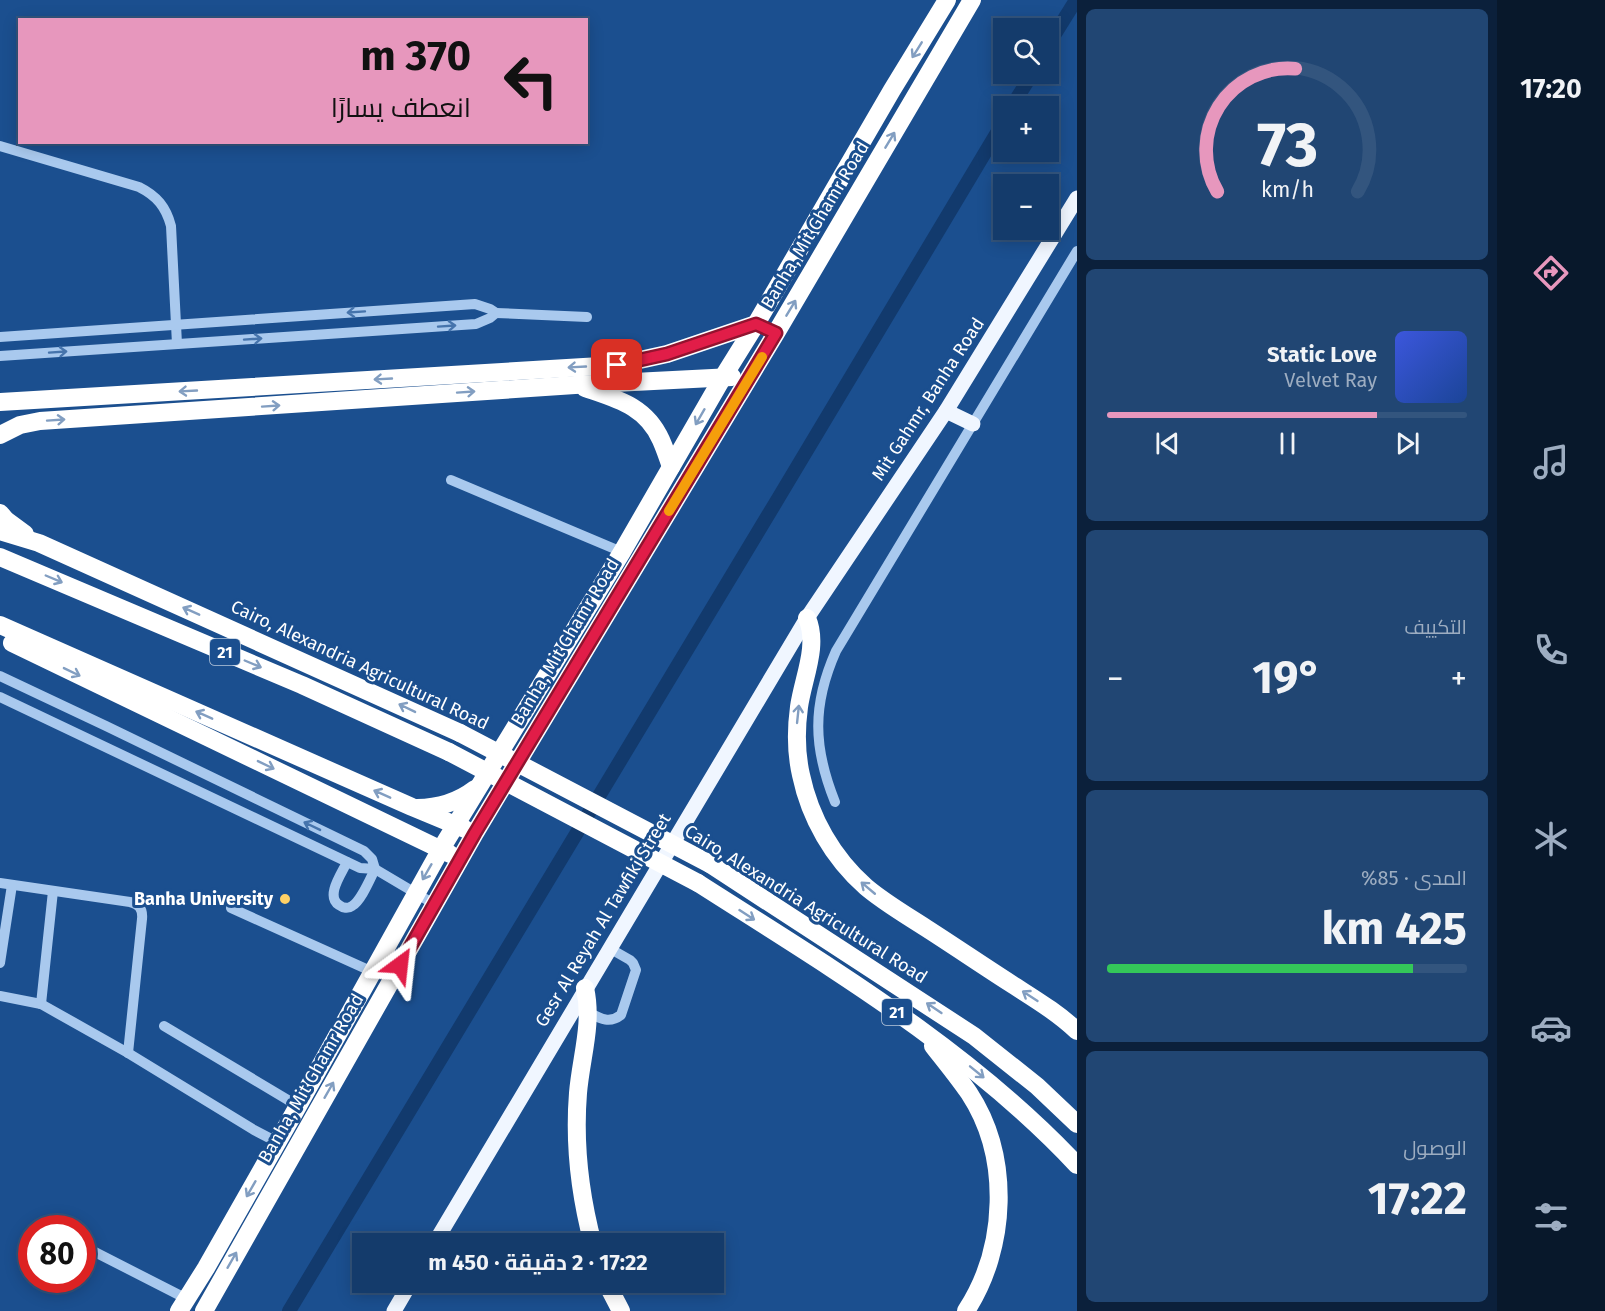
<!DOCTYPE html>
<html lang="ar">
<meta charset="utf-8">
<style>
:root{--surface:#143b6b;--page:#214673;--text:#f1f3f6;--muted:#9dadc1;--line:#33557e;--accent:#e797bd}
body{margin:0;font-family:"Fira Sans",Cairo,sans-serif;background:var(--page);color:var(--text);direction:rtl;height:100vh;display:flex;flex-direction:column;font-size:22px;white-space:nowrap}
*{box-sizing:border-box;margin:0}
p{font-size:20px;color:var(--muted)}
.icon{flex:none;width:33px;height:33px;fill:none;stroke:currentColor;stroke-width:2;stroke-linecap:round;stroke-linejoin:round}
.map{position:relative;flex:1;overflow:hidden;direction:ltr}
.panel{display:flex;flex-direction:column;gap:9px;padding:9px;background:#0b203b;width:420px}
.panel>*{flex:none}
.guide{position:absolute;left:18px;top:18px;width:570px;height:126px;border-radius:0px;box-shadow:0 3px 15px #0003,0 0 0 2px var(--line);direction:rtl;background:#e797bd;color:#111;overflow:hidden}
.fabs{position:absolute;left:993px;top:18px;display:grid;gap:12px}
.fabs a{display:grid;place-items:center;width:66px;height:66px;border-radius:0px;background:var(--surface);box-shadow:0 3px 15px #0003,0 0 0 2px var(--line);font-size:30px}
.speed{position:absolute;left:18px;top:1215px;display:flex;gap:12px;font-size:30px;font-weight:700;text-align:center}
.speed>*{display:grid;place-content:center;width:78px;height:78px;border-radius:50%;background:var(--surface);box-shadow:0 3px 15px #0003,0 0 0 2px var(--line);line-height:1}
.speed .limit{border:9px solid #d22;background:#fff;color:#111}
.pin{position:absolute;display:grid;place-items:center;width:51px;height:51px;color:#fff;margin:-26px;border-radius:12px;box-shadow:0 3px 9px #0006}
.me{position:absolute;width:66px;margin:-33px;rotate:30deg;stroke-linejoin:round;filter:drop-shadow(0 0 4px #0008)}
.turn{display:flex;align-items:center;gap:21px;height:126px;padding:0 18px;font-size:27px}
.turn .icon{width:78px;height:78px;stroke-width:2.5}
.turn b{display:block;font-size:42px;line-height:51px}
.big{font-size:45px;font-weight:700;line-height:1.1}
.panel .card{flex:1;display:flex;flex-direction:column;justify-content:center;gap:9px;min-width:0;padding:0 21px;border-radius:9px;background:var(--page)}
.panel .dial{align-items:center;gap:0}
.dial svg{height:156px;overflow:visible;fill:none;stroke:var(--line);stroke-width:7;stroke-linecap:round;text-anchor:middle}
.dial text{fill:var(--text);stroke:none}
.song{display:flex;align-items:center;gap:18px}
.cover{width:72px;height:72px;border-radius:9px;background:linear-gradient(135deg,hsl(230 70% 55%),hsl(220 70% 35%))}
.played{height:6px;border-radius:3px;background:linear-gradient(90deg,var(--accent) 75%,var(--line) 75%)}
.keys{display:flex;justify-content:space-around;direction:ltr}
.heat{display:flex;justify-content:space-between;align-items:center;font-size:33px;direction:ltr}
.charge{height:9px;border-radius:4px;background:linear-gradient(90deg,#34c759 85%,var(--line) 0)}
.trip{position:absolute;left:352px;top:1233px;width:372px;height:60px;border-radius:0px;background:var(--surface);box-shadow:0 3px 15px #0003,0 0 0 2px var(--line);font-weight:700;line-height:60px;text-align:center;direction:rtl}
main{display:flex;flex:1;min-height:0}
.dock{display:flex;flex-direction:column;width:108px;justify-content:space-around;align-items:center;background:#08182b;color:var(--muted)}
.dock .icon{width:42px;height:42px}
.dock .current{color:var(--accent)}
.dock b{font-size:27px;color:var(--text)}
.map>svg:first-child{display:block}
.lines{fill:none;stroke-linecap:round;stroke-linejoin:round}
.canal{stroke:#123a6d;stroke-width:14}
.minor{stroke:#a9c9ee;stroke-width:10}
.major{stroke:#f0f6ff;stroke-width:15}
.highway{stroke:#fff;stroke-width:18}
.highway-bridge{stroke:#fff;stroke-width:18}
.oneway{stroke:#829ec1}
.oneway2{stroke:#4674ac}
.route-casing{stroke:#92132f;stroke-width:15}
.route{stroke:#e11d48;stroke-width:10}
.slow{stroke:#f59e0b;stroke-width:10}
.poi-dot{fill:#ffd166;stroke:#1b4f8f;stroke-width:2}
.labels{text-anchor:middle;stroke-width:6;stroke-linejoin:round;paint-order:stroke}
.shield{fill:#1b4f8f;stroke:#bbcadd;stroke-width:1.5}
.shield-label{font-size:16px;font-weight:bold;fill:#fff}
.street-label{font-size:18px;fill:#fff;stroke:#1b4f8f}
.poi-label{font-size:18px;font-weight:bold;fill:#fff;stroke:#1b4f8f;text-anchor:end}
</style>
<main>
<nav class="dock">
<b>17:20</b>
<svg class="icon current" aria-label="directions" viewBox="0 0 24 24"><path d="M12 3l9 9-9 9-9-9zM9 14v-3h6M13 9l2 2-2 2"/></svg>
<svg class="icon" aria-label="music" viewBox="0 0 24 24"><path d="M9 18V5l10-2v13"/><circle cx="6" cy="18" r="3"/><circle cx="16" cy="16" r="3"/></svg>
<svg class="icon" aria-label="phone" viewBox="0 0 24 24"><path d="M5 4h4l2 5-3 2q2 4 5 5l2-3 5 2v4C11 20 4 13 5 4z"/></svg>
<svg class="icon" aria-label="climate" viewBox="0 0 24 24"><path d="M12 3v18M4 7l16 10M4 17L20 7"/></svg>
<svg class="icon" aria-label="car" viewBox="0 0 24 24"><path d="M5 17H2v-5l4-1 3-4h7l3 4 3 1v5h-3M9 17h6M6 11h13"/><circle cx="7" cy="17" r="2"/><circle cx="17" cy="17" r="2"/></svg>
<svg class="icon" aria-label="filters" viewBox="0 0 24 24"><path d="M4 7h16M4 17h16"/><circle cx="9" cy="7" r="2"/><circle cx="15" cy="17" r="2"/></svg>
</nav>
<section class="panel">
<div class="card dial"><svg viewBox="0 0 100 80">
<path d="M14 69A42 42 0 1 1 86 69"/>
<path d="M14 69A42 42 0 0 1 54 6" stroke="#e797bd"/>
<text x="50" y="56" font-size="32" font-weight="700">73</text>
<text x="50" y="72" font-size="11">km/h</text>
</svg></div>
<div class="card">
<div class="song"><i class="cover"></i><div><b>Static Love</b><p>Velvet Ray</p></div></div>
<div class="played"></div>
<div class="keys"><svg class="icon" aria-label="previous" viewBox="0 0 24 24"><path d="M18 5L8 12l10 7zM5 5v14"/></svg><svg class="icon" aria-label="pause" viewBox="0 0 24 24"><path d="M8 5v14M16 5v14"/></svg><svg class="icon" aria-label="next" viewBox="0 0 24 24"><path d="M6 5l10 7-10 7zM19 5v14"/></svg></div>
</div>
<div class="card"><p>التكييف</p>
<div class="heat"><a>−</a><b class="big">19°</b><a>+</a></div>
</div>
<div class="card"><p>المدى · 85%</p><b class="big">425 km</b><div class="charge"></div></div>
<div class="card"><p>الوصول</p><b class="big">17:22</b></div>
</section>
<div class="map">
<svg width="1077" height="1311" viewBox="0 0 1077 1311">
<rect width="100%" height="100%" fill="#1b4f8f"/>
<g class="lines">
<g class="canal">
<polyline points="1048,45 1076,0"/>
<polyline points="1012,106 1032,74"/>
<polyline points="289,1311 779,497 1004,121"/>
</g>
<g class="minor">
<path d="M 0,146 L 139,187 C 157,196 166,207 171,226 L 177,344"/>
<polyline points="496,313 587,317"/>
<polyline points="0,337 475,304 490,309 496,313 490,318 476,324 0,356"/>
<polyline points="451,480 622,552"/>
<path d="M 0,676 L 106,726 L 364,851 L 372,859 L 375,869 C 370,879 361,901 352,906 C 348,909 343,908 339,905 C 325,896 342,873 347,862"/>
<polyline points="0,697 360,868 375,869 434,904"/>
<path d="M 835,802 C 813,747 812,705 836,651 L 1077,251"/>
<path d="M 0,883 L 130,902 C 139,904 143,909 142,919 L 128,1053"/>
<polyline points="231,908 373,972"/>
<polyline points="0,963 12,885"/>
<polyline points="0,996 41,1004 128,1053 254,1130 277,1142"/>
<polyline points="41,1004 53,891"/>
<path d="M 586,1011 C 598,1017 608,1025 621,1015 L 636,970 L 633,963 L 630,960 L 609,948"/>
<polyline points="164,1026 298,1106"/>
<polyline points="87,1248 187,1299"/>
</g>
<g class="major">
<polyline points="946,411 973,424"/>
<polyline points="434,1244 807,618 946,411 1077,198"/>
<polyline points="394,1311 411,1282"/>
</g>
<g class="highway">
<path d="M 585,388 C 617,399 646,406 661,440 C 665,449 668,458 671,467"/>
<polyline points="0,402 617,365 667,354 756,324 759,325"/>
<polyline points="0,435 20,425 40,421 575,385 732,377"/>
<polyline points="0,513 6,520 25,534"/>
<polyline points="0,531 39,543 460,733"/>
<polyline points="0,557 302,685 449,752"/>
<path d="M 807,618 C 819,646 803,678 799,707 C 796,729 796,753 801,775 C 810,818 833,858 866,887 C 885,903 906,915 926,928 C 954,946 982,965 1010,983 C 1033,998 1057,1012 1077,1031"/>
<polyline points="0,625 412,807 465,829"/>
<polyline points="12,643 450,854"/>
<path d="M 417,808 C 439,808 458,802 475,789"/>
<polyline points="710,864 974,1036 1037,1086 1077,1124"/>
<path d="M 698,883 C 831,968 968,1049 1077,1165"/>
<path d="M 585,988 C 593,1024 581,1057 578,1093 C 574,1143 580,1195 593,1244"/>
<path d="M 933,1046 C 945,1061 958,1077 969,1093 C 1011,1157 1007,1248 966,1311"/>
<polyline points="606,1282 621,1311"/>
<polyline points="179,1311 206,1268 298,1106 441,849 622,552 723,377 756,324 892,90 947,0"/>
<polyline points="204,1311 475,833 776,333 972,0"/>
</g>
<g class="highway-bridge">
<polyline points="460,733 710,864"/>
<polyline points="449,752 698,883"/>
</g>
</g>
<defs><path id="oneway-shaft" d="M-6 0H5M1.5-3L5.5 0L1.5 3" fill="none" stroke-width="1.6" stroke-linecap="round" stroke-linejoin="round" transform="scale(1.5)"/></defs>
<g class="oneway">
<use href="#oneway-shaft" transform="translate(917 50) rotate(122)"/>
<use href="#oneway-shaft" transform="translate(890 140) rotate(-59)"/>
<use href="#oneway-shaft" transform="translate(791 308) rotate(-59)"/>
<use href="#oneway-shaft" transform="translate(577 367) rotate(177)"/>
<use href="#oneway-shaft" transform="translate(383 379) rotate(177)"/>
<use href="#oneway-shaft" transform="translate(188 391) rotate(177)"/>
<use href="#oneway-shaft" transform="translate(466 392) rotate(-4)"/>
<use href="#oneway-shaft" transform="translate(271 406) rotate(-4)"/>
<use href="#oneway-shaft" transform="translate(700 417) rotate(120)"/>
<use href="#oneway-shaft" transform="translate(56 420) rotate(-4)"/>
<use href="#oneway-shaft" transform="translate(54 579) rotate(23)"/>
<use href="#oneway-shaft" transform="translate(191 611) rotate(-156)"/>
<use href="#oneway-shaft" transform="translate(253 664) rotate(23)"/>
<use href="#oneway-shaft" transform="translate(72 672) rotate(26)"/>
<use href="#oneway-shaft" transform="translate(407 708) rotate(-154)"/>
<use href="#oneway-shaft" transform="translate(798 714) rotate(-84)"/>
<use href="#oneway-shaft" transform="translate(204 715) rotate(-156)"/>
<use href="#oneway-shaft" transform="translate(266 765) rotate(26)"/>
<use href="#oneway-shaft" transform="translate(382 794) rotate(-156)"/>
<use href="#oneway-shaft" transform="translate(427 872) rotate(120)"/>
<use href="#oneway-shaft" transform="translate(868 888) rotate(-140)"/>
<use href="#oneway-shaft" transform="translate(747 915) rotate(33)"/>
<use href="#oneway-shaft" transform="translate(1030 996) rotate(-147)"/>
<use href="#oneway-shaft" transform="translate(934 1008) rotate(-146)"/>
<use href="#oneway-shaft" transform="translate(977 1072) rotate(39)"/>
<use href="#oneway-shaft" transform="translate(329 1090) rotate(-60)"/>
<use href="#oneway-shaft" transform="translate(251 1189) rotate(120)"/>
<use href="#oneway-shaft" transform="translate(232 1260) rotate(-60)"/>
</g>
<g class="oneway2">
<use href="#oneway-shaft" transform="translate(356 312) rotate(176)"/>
<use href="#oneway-shaft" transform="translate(447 326) rotate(-4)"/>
<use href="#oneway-shaft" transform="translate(253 339) rotate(-4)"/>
<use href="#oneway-shaft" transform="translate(58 352) rotate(-4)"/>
<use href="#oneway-shaft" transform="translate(312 826) rotate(-154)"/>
</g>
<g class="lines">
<g class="route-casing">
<polyline id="route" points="400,965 475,833 776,333 756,324 667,354 617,365"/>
</g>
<use href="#route" class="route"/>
<polyline class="slow" points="669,511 762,357"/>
</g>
<circle class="poi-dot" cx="285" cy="899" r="6"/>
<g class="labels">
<g class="shield">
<rect x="210" y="639" width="30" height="26" rx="4.5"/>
<rect x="882" y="999" width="30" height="26" rx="4.5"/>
</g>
<g class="shield-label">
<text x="225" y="658">21</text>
<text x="897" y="1018">21</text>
</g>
<g class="street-label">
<text transform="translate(815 225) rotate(-59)" y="6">Banha, Mit Ghamr Road</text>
<text transform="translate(928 399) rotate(-57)" y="6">Mit Gahmr, Banha Road</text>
<text transform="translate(565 642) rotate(-59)" y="6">Banha, Mit Ghamr Road</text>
<text transform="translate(360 665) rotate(25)" y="6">Cairo, Alexandria Agricultural Road</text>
<text transform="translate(806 904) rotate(32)" y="6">Cairo, Alexandria Agricultural Road</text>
<text transform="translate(603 920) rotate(-59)" y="6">Gesr Al Reyah Al Tawfiki Street</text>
<text transform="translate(311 1078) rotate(-60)" y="6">Banha, Mit Ghamr Road</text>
</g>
<g class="poi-label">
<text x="273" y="905">Banha University</text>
</g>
</g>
</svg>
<div class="fabs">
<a><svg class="icon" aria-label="search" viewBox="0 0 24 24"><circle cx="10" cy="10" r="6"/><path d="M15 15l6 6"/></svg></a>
<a>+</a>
<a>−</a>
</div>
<div class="speed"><div class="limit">80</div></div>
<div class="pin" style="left:617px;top:365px;background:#d93025"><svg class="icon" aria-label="arrive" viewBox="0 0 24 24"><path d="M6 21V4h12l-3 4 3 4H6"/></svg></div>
<svg class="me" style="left:400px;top:965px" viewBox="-20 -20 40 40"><path d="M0-17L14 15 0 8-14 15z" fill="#e11d48" stroke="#fff" stroke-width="4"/></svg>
<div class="trip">17:22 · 2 دقيقة · 450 m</div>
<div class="guide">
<div class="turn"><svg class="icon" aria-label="left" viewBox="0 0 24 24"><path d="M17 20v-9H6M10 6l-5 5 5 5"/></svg><div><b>370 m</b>انعطف يسارًا</div></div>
</div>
</div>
</main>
